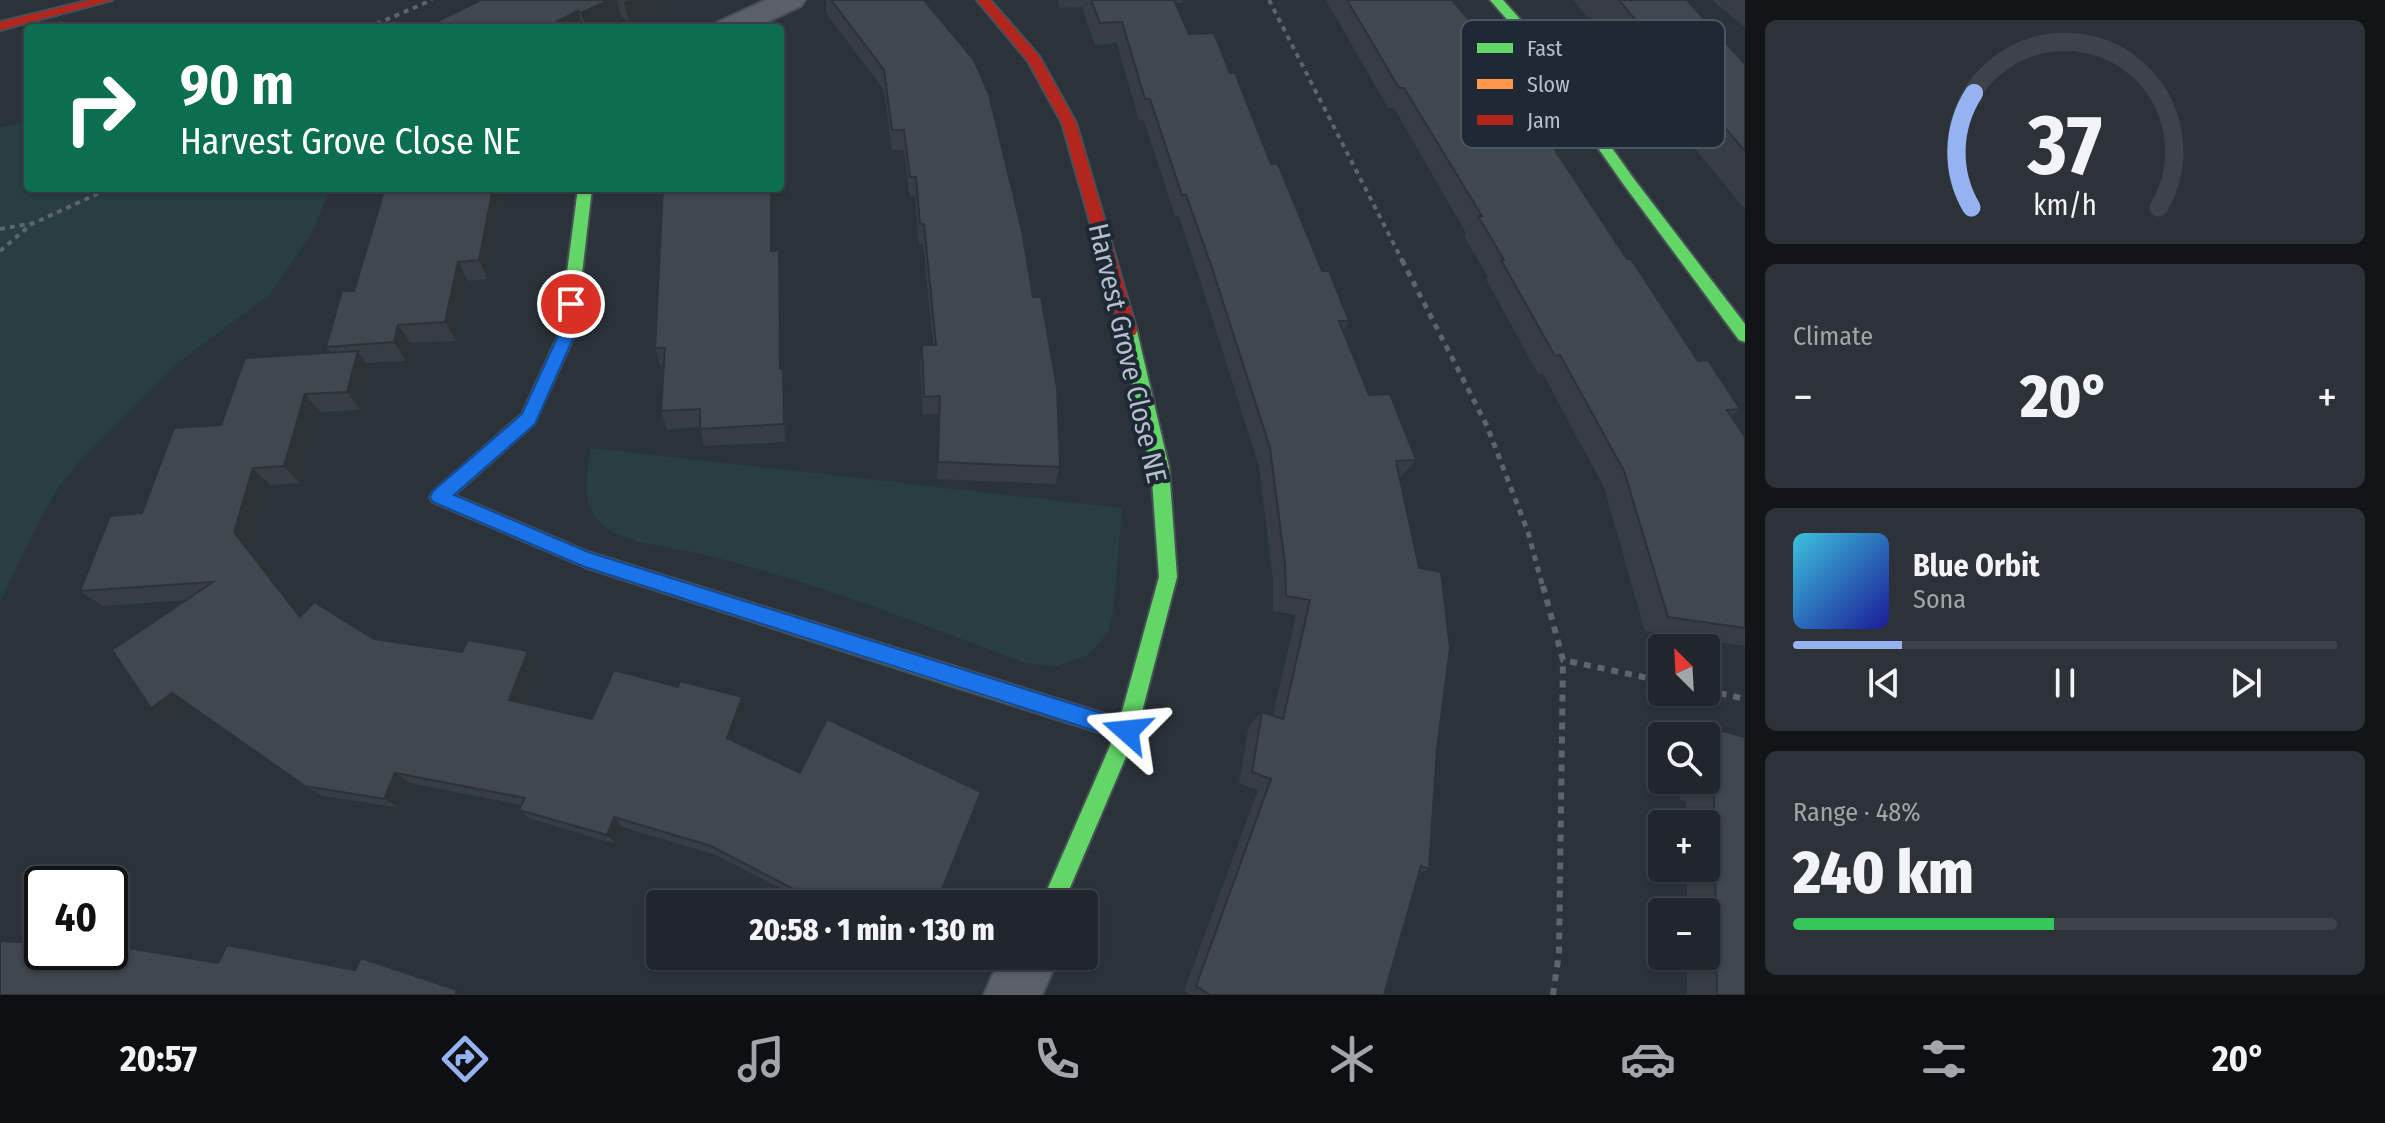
<!DOCTYPE html>
<meta charset="utf-8">
<style>
:root{--surface:#20262c;--page:#2d3238;--text:#f1f3f6;--muted:#a2a5a9;--line:#3d4348;--accent:#95b2f1}
body{margin:0;font-family:"Fira Sans Condensed",sans-serif;background:var(--page);color:var(--text);height:100vh;display:flex;flex-direction:column;font-size:30px;white-space:nowrap}
*{box-sizing:border-box;margin:0}
p{font-size:26px;color:var(--muted)}
.icon{flex:none;width:44px;height:44px;fill:none;stroke:currentColor;stroke-width:2;stroke-linecap:round;stroke-linejoin:round}
.map{position:relative;flex:1;overflow:hidden}
.side{display:flex;flex-direction:column;gap:20px;padding:20px;background:#121518;width:640px}
.side>*{flex:none}
.hud{position:absolute;left:24px;top:24px;width:760px;height:168px;border-radius:8px;box-shadow:0 2px 6px #0004,0 0 0 2px var(--line);background:#0b6e4f;color:#fff;overflow:hidden}
.needle{width:52px;rotate:336deg}
.fabs{position:absolute;left:1648px;top:634px;display:grid;gap:16px}
.fabs a{display:grid;place-items:center;width:72px;height:72px;border-radius:8px;background:var(--surface);box-shadow:0 2px 6px #0004,0 0 0 2px var(--line);font-size:40px}
.speed{position:absolute;left:24px;top:866px;display:flex;gap:16px;font-size:40px;font-weight:700;text-align:center}
.speed>*{display:grid;place-content:center;width:104px;height:104px;border-radius:50%;background:var(--surface);box-shadow:0 2px 6px #0004,0 0 0 2px var(--line);line-height:1}
.speed .limit{border:4px solid #111;border-radius:12px;background:#fff;color:#111}
.pin{position:absolute;display:grid;place-items:center;width:68px;height:68px;color:#fff;margin:-34px;border:4px solid #fff;border-radius:50%;box-shadow:0 2px 8px #0007}
.me{position:absolute;width:88px;margin:-44px;rotate:288deg;stroke-linejoin:round;filter:drop-shadow(0 0 6px #0008)}
.turn{display:flex;align-items:center;gap:28px;height:168px;padding:0 24px;font-size:36px}
.turn .icon{width:104px;height:104px;stroke-width:2.5}
.turn b{display:block;font-size:56px;line-height:68px}
.big{font-size:60px;font-weight:800;line-height:1.1}
.side .tile{flex:1;display:flex;flex-direction:column;justify-content:center;gap:12px;min-width:0;padding:0 28px;border-radius:12px;background:var(--page)}
.side .dial{align-items:center;gap:0}
.dial svg{height:208px;overflow:visible;fill:none;stroke:var(--line);stroke-width:7;stroke-linecap:round;text-anchor:middle}
.dial text{fill:var(--text);stroke:none}
.song{display:flex;align-items:center;gap:24px}
.cover{width:96px;height:96px;border-radius:12px;background:linear-gradient(135deg,hsl(190 70% 55%),hsl(240 70% 35%))}
.played{height:8px;border-radius:4px;background:linear-gradient(90deg,var(--accent) 20%,var(--line) 20%)}
.keys{display:flex;justify-content:space-around;direction:ltr}
.heat{display:flex;justify-content:space-between;align-items:center;font-size:44px;direction:ltr}
.charge{height:12px;border-radius:6px;background:linear-gradient(90deg,#34c759 48%,var(--line) 0)}
.trip{position:absolute;left:646px;top:890px;width:452px;height:80px;border-radius:8px;background:var(--surface);box-shadow:0 2px 6px #0004,0 0 0 2px var(--line);font-weight:800;line-height:80px;text-align:center}
.dock{display:flex;height:128px;justify-content:space-around;align-items:center;background:#0d0f12;color:var(--muted)}
.dock .icon{width:56px;height:56px}
.dock .current{color:var(--accent)}
.dock b{font-size:36px;color:var(--text)}
main{display:flex;flex:1;min-height:0}
.map>svg:first-child{display:block}
.green{fill:#283e40}
.lines{fill:none;stroke-linecap:round;stroke-linejoin:round}
.street-casing{stroke:#494f57;stroke-width:4}
.fast-casing{stroke:#494f57;stroke-width:4}
.slow-casing{stroke:#494f57;stroke-width:4}
.jam-casing{stroke:#494f57;stroke-width:4}
.path-far2{stroke:#5e646a;stroke-width:4;stroke-dasharray:5 5;stroke-linecap:butt}
.path-far1{stroke:#5e646a;stroke-width:5;stroke-dasharray:6 6;stroke-linecap:butt}
.path{stroke:#5e646a;stroke-width:6;stroke-dasharray:7 7;stroke-linecap:butt}
.street{fill:#5b6068;fill-rule:evenodd}
.fast{fill:#63d668;fill-rule:evenodd}
.slow{fill:#ff974d;fill-rule:evenodd}
.jam{fill:#b3261e;fill-rule:evenodd}
.wall{fill:#373d43}
.shaded-wall{fill:#2d3237}
.building{fill:#40474e;stroke:#2d3237;stroke-width:2}
.route{fill:#1a73e8;stroke:#114b97;stroke-width:2}
.labels{text-anchor:middle;stroke-width:8;stroke-linejoin:round;paint-order:stroke}
.street-label{font-size:28px;fill:#b6bfcb;stroke:#1e2935}
.key{fill:#1e2935;stroke:#4c5662;stroke-width:2}
.key-label{font-size:22px;fill:#b6bfcb}
</style>
<main>
<div class="map">
<svg width="1745" height="995" viewBox="0 0 1745 995">
<rect width="100%" height="100%" fill="#2b333a"/>
<g class="green">
<polygon points="28,121 28,188 330,188 312,233 270,294 179,362 76,465 56,491 34,531 0,602 0,128"/>
<path d="M 591,448 L 1122,508 L 1114,605 L 1108,633 L 1088,655 L 1057,666 L 1025,663 C 915,622 803,577 688,551 C 660,545 617,543 597,519 C 581,500 588,470 591,448 Z"/>
</g>
<g class="lines">
<g class="street-casing">
<g id="street">
<polygon points="766,0 805,0 801,6 754,28 714,28 718,22"/>
<polygon points="1001,956 1059,956 1042,995 984,995"/>
</g>
</g>
<g class="fast-casing">
<g id="fast">
<polygon points="1490,0 1503,0 1519,18 1634,179 1745,324 1745,342 1739,340 1624,185 1511,24"/>
<polygon points="578,188 592,188 575,334 534,424 454,495 588,552 965,670 972,673 975,680 972,687 965,690 585,567 433,502 430,497 433,492 522,414 559,334"/>
<polygon points="1129,325 1137,331 1169,467 1177,577 1137,731 1063,904 1041,904 1117,730 1159,577 1151,467 1121,331"/>
</g>
</g>
<g class="slow-casing">
<polygon id="slow" points="965,670 1127,721 1134,724 1137,731 1134,738 1127,741 965,690 958,687 955,680 958,673"/>
</g>
<g class="jam-casing">
<g id="jam">
<polygon points="91,0 112,0 0,30 0,22"/>
<polygon points="977,0 990,0 1039,56 1076,123 1137,331 1135,335 1123,335 1121,331 1062,123 1028,61"/>
</g>
</g>
<g class="path-far2">
<polyline points="1269,0 1403,262"/>
<polyline points="367,28 432,0"/>
<polyline points="0,229 34,223 110,188"/>
<polyline points="0,251 33,223"/>
</g>
<polyline class="path-far1" points="1402,260 1487,426 1528,532 1543,588"/>
<g class="path">
<polyline points="1543,586 1563,660 1662,681"/>
<polyline points="1706,690 1745,699"/>
<polyline points="1553,995 1559,953 1563,660"/>
</g>
<use href="#street" class="street"/>
<use href="#fast" class="fast"/>
<use href="#slow" class="slow"/>
<use href="#jam" class="jam"/>
</g>
<g class="wall">
<polygon points="481,0 675,0 629,22 621,16 596,28 423,28"/>
<polygon points="826,0 924,0 1060,467 1055,484 937,479 939,414 923,415 920,364 922,345 933,345 923,244 919,244 915,196 910,197 904,150 892,150 884,90 826,13"/>
<polygon points="1058,0 1183,0 1182,3 1176,3 1189,34 1230,73 1271,164 1322,271 1349,321 1343,331 1369,395 1416,460 1400,478 1437,749 1429,869 1419,873 1384,995 1191,995 1184,991 1258,790 1239,783 1249,725 1262,712 1273,716 1296,615 1273,611 1273,580 1259,466 1202,286 1179,216 1175,216 1144,120 1139,120 1117,43 1095,45 1082,7 1060,8"/>
<polygon points="1326,0 1452,0 1627,259 1698,361 1740,409 1731,416 1745,437 1745,646 1645,631 1604,487 1543,374 1538,374 1486,279 1488,277 1464,236 1466,233 1394,108 1388,108"/>
<polygon points="1573,0 1687,0 1745,64 1745,209 1679,129 1592,17 1587,17"/>
<polygon points="1712,0 1745,0 1745,27"/>
<polygon points="505,188 488,279 468,281 456,341 410,343 406,361 366,363 370,369 360,410 320,412 300,483 270,485 251,547 303,614 374,639 539,664 523,703 592,719 678,687 742,697 746,710 734,741 937,904 811,904 716,855 622,827 616,844 531,819 519,810 522,805 410,783 400,808 324,796 305,786 191,707 173,720 151,708 186,600 103,606 80,591 142,513 221,425 331,352 326,347 354,291"/>
<polygon points="663,188 773,188 773,251 781,270 782,369 783,369 785,387 786,442 704,446 700,427 667,429 661,411 664,366 661,367 655,348"/>
<polygon points="1698,724 1745,737 1745,995 1687,995 1687,956 1706,956 1706,912 1687,912 1687,868 1706,868 1706,824 1687,824 1686,802 1680,800 1678,780 1706,780 1706,736 1673,735"/>
</g>
<g class="shaded-wall">
<polygon points="609,0 617,0 621,16 596,28 585,28 581,13"/>
<polygon points="629,0 675,0 629,22 624,2"/>
<polygon points="578,11 583,28 544,28"/>
<polygon points="493,188 505,188 488,279 479,260"/>
<polygon points="771,188 773,188 773,270 771,251"/>
<polygon points="779,250 781,270 782,387 780,369"/>
<polygon points="458,262 468,281 456,341 445,322"/>
<polygon points="398,325 410,343 406,361 394,342"/>
<polygon points="358,351 370,369 360,410 347,392"/>
<polygon points="783,369 785,387 786,442 784,424"/>
<polygon points="305,394 320,412 300,483 284,466"/>
<polygon points="253,468 270,485 251,547 316,631 300,617 234,532"/>
<polygon points="528,651 539,664 520,712 509,700"/>
<polygon points="172,693 193,705 173,720 151,708"/>
<polygon points="742,697 746,710 731,749 727,738"/>
<polygon points="395,773 410,783 400,808 384,799"/>
<polygon points="614,817 622,827 616,844 607,835"/>
<polygon points="361,958 382,964 474,995 455,995"/>
</g>
<g class="building">
<polygon points="481,0 609,0 581,13 578,11 544,28 423,28"/>
<polygon points="831,0 924,0 974,60 989,94 1022,231 1033,297 1041,297 1057,388 1060,467 938,462 940,396 924,397 922,345 936,345 924,224 920,224 916,177 910,177 904,130 892,130 884,70"/>
<polygon points="1091,0 1174,0 1189,34 1214,33 1230,73 1235,73 1271,164 1278,164 1322,271 1329,271 1349,321 1339,321 1369,395 1390,394 1416,460 1396,461 1419,568 1441,572 1450,648 1437,749 1429,869 1421,866 1384,995 1210,995 1196,986 1271,779 1252,772 1262,712 1283,719 1310,600 1286,596 1285,564 1270,448 1211,265 1186,195 1182,195 1150,99 1145,99 1122,22 1100,23"/>
<polygon points="1347,0 1452,0 1470,21 1627,259 1631,259 1698,361 1708,360 1740,409 1727,410 1745,437 1745,628 1668,617 1624,471 1560,355 1555,356 1501,260 1504,260 1478,216 1482,216 1404,88 1399,88"/>
<polygon points="1619,0 1687,0 1745,64 1745,151 1702,101"/>
<polygon points="385,188 493,188 479,260 458,262 445,322 398,325 394,342 326,347 342,291 354,291"/>
<polygon points="663,188 771,188 771,251 779,250 780,369 783,369 784,424 700,429 700,409 661,411 665,348 655,348"/>
<polygon points="358,351 347,392 305,394 284,466 253,468 234,532 300,617 314,602 374,639 462,652 468,640 528,651 509,700 592,719 614,670 678,687 680,681 742,697 727,738 800,773 827,719 981,792 936,904 822,904 711,846 614,817 607,835 519,810 525,798 395,773 384,799 305,786 172,693 151,708 112,650 213,582 80,591 110,516 142,513 174,428 221,425 245,358"/>
<polygon points="1698,724 1745,737 1745,995 1717,995 1714,792 1707,790 1705,780 1706,736 1700,736"/>
<polygon points="0,941 42,943 42,952 110,952 110,945 218,963 227,945 355,970 361,958 457,990 455,995 0,995"/>
</g>
<polygon class="route" points="571,299 579,304 575,334 535,424 454,495 588,552 1127,721 1134,724 1137,731 1134,738 1127,741 585,567 433,502 430,497 433,491 522,414 559,334 563,304"/>
<g class="labels">
<g class="street-label">
<text transform="translate(1128 353) rotate(77)" y="10">Harvest Grove Close NE</text>
</g>
</g>
<rect x="1461" y="20" width="264" height="128" rx="12" class="key"/>
<rect x="1477" y="43" width="36" height="10" fill="#63d668"/>
<rect x="1477" y="79" width="36" height="10" fill="#ff974d"/>
<rect x="1477" y="115" width="36" height="10" fill="#b3261e"/>
<g class="key-label">
<text x="1527" y="56">Fast</text>
<text x="1527" y="92">Slow</text>
<text x="1527" y="128">Jam</text>
</g>
</svg>
<div class="fabs">
<a><svg class="needle" viewBox="-14 -14 28 28"><path d="M0-13l5 13h-10z" fill="#e53935"/><path d="M0 13l5-13h-10z" fill="#a2a5a9"/></svg></a>
<a><svg class="icon" aria-label="search" viewBox="0 0 24 24"><circle cx="10" cy="10" r="6"/><path d="M15 15l6 6"/></svg></a>
<a>+</a>
<a>−</a>
</div>
<div class="speed"><div class="limit">40</div></div>
<div class="pin" style="left:571px;top:304px;background:#d93025"><svg class="icon" aria-label="arrive" viewBox="0 0 24 24"><path d="M6 21V4h12l-3 4 3 4H6"/></svg></div>
<svg class="me" style="left:1127px;top:731px" viewBox="-20 -20 40 40"><path d="M0-17L14 15 0 8-14 15z" fill="#1a73e8" stroke="#fff" stroke-width="4"/></svg>
<div class="trip">20:58 · 1 min · 130 m</div>
<div class="hud">
<div class="turn"><svg class="icon" aria-label="right" viewBox="0 0 24 24"><path d="M7 20v-9h11M14 6l5 5-5 5"/></svg><div><b>90 m</b>Harvest Grove Close NE</div></div>
</div>
</div>
<section class="side">
<div class="tile dial"><svg viewBox="0 0 100 80">
<path d="M14 69A42 42 0 1 1 86 69"/>
<path d="M14 69A42 42 0 0 1 15 25" stroke="#95b2f1"/>
<text x="50" y="56" font-size="32" font-weight="700">37</text>
<text x="50" y="72" font-size="11">km/h</text>
</svg></div>
<div class="tile"><p>Climate</p>
<div class="heat"><a>−</a><b class="big">20°</b><a>+</a></div>
</div>
<div class="tile">
<div class="song"><i class="cover"></i><div><b>Blue Orbit</b><p>Sona</p></div></div>
<div class="played"></div>
<div class="keys"><svg class="icon" aria-label="previous" viewBox="0 0 24 24"><path d="M18 5L8 12l10 7zM5 5v14"/></svg><svg class="icon" aria-label="pause" viewBox="0 0 24 24"><path d="M8 5v14M16 5v14"/></svg><svg class="icon" aria-label="next" viewBox="0 0 24 24"><path d="M6 5l10 7-10 7zM19 5v14"/></svg></div>
</div>
<div class="tile"><p>Range · 48%</p><b class="big">240 km</b><div class="charge"></div></div>
</section>
</main>
<nav class="dock">
<b>20:57</b>
<svg class="icon current" aria-label="directions" viewBox="0 0 24 24"><path d="M12 3l9 9-9 9-9-9zM9 14v-3h6M13 9l2 2-2 2"/></svg>
<svg class="icon" aria-label="music" viewBox="0 0 24 24"><path d="M9 18V5l10-2v13"/><circle cx="6" cy="18" r="3"/><circle cx="16" cy="16" r="3"/></svg>
<svg class="icon" aria-label="phone" viewBox="0 0 24 24"><path d="M5 4h4l2 5-3 2q2 4 5 5l2-3 5 2v4C11 20 4 13 5 4z"/></svg>
<svg class="icon" aria-label="climate" viewBox="0 0 24 24"><path d="M12 3v18M4 7l16 10M4 17L20 7"/></svg>
<svg class="icon" aria-label="car" viewBox="0 0 24 24"><path d="M5 17H2v-5l4-1 3-4h7l3 4 3 1v5h-3M9 17h6M6 11h13"/><circle cx="7" cy="17" r="2"/><circle cx="17" cy="17" r="2"/></svg>
<svg class="icon" aria-label="filters" viewBox="0 0 24 24"><path d="M4 7h16M4 17h16"/><circle cx="9" cy="7" r="2"/><circle cx="15" cy="17" r="2"/></svg>
<b>20°</b>
</nav>
